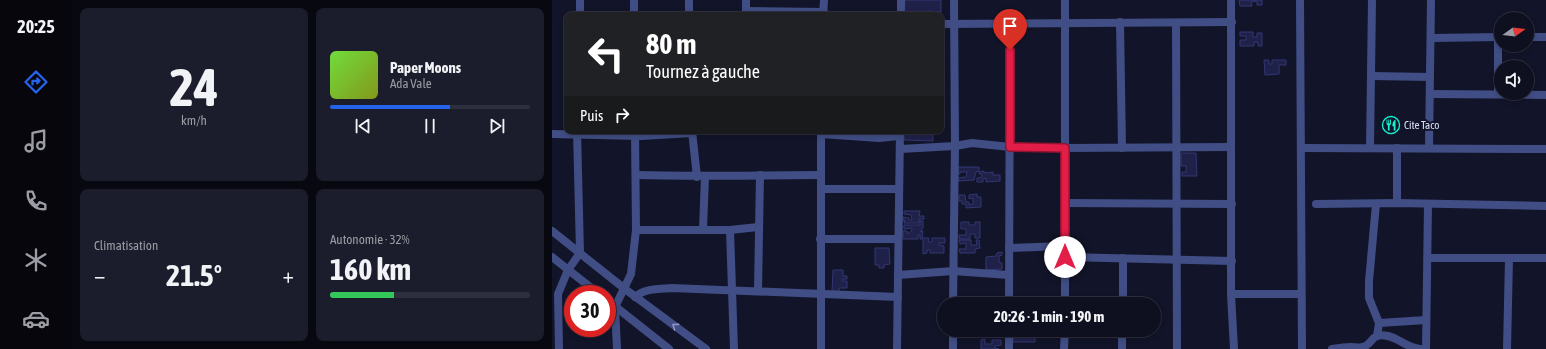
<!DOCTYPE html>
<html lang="fr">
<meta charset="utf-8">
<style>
:root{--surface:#0e0f1f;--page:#1c1d2c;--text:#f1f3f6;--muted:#9b9ca4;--line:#2e2f3d;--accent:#2563eb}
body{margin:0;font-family:"Asap Condensed",sans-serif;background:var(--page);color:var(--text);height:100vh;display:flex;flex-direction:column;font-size:15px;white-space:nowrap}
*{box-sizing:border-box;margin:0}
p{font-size:13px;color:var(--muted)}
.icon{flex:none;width:22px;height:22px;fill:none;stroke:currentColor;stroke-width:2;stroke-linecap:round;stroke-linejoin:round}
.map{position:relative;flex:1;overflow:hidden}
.details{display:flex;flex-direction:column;gap:8px;padding:8px;background:#080811;width:480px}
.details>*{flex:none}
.guide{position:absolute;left:12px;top:12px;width:380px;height:122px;border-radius:8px;box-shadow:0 2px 6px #0003,0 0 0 1px var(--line);background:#202124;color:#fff;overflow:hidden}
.needle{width:26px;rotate:75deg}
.controls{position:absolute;left:942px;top:12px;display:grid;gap:8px}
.controls a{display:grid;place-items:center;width:40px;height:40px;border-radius:50%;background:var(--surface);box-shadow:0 2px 6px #0003,0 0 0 1px var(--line);font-size:20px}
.speed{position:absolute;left:12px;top:285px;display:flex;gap:8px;font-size:20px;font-weight:700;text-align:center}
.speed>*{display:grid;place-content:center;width:52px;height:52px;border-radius:50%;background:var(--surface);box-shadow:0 2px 6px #0003,0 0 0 1px var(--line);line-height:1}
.speed .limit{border:6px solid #d22;background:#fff;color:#111}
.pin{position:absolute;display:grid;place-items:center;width:34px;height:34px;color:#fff;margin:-41px -17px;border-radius:50% 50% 50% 0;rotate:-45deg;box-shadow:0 0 4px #0007}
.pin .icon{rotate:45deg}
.me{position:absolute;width:44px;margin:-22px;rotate:0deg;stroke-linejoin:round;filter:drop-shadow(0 0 3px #0008)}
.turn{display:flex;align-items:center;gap:14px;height:84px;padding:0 16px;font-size:18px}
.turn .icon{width:52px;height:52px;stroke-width:2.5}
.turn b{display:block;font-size:28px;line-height:34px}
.then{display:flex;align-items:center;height:38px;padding:0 16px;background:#0003;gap:8px;font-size:15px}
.big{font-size:30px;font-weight:700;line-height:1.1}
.details .widget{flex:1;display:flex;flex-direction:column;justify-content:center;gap:6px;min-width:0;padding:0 14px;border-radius:8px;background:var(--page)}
.details .dial{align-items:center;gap:0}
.dial b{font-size:52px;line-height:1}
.song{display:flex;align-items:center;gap:12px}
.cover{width:48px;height:48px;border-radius:6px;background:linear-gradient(135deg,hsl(100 70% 55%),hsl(70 70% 35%))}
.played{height:4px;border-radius:2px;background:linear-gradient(90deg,var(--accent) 60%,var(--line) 60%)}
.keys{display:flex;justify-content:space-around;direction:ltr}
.heat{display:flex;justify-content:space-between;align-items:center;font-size:22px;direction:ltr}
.charge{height:6px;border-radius:3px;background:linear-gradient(90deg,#34c759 32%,var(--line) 0)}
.details .tiles{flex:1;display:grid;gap:8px;grid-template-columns:repeat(2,1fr)}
.trip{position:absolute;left:385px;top:297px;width:224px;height:40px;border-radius:20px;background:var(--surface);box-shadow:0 2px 6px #0003,0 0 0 1px var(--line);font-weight:700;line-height:40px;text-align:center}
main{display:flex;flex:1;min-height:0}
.tabs{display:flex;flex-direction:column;width:72px;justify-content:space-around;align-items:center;background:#06060c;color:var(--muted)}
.tabs .icon{width:28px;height:28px}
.tabs .active{color:var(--accent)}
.tabs b{font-size:18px;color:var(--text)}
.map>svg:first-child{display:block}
.building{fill:#1f2149;stroke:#323673}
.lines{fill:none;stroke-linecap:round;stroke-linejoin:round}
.street{stroke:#404e85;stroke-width:8}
.oneway{stroke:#8e97c1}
.route-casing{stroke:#92132f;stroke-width:10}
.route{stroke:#e11d48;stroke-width:7}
.labels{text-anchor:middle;stroke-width:4;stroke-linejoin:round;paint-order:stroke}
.poi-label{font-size:11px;fill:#dce0fd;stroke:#121429;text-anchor:start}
</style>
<main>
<nav class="tabs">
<b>20:25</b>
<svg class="icon active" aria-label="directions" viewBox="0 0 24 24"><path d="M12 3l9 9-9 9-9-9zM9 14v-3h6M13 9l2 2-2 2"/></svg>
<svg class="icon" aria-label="music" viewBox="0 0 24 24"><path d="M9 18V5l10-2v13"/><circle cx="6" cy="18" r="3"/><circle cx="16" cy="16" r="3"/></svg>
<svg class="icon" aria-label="phone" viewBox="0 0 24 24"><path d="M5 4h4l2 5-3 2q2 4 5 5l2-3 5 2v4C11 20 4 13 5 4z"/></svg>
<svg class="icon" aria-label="climate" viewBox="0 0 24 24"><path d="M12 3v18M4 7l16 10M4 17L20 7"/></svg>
<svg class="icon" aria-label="car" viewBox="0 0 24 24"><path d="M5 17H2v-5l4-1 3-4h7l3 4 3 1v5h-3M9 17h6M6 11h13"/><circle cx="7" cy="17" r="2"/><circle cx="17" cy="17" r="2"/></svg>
</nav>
<section class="details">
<div class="tiles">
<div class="widget dial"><b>24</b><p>km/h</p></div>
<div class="widget">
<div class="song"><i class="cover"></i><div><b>Paper Moons</b><p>Ada Vale</p></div></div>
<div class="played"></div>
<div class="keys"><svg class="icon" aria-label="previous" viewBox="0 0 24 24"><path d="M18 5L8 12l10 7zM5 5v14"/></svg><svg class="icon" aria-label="pause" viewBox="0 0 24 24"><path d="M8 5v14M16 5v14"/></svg><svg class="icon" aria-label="next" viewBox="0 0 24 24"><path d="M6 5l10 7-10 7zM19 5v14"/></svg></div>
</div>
<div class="widget"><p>Climatisation</p>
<div class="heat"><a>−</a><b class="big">21.5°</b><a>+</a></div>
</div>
<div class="widget"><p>Autonomie · 32%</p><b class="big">160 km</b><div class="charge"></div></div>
</div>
</section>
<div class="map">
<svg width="994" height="349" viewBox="0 0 994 349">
<rect width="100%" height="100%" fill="#121429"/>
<g class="building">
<polygon points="353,0 389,0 389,12 376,11 376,15 352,15"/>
<polygon points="687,0 710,0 710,5 705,5 705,1 699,2 700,6 688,6"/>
<polygon points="688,32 701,32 701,37 705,37 705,33 710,33 710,46 706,46 706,42 702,42 702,46 688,46 688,40 694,40 694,36 688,36"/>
<rect x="389" y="55" width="3" height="34"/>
<polygon points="712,60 717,60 717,64 720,64 720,60 734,60 734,65 727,65 727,74 713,75"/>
<polygon points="352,131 381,131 381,141 352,140"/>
<polygon points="629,153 644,153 645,176 630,176 630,172 634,172 634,166 629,166"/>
<polygon points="406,167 427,167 427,171 424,172 422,180 406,181 406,178 414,177 415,172 408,172 408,174 406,174"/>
<polygon points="432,171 432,173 441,172 441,175 448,175 448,181 434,182 434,178 431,179 431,182 425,182 425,178 430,177 430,174 427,174 427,172"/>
<polygon points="425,194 425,197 429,197 429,207 414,208 414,204 410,204 410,201 407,201 407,195 413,195 414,202 417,202 417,205 421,204 421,198 417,199 417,195"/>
<polygon points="352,211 368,211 367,216 372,216 372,219 367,219 367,223 352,223 353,220 351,221 351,217 357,218 357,220 360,220 359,215 352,214"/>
<polygon points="368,221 371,221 371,228 368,232 371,231 370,239 368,239 368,235 366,235 366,239 351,239 351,231 355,231 356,234 360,230 360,228 352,229 352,225 368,225"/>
<polygon points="409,222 417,222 417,225 423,225 423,222 428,222 428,238 423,238 423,234 418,234 418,239 407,239 407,235 414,235 414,229 409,229"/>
<polygon points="371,238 377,238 376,242 380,242 380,238 393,238 393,243 387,243 387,245 392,246 392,253 378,253 378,250 375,250 375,253 371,254"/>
<polygon points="407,240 419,240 419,245 425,245 424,240 427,240 428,248 423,249 423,253 408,253 407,249 414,249 414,243 408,244"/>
<polygon points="323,248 337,248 338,264 332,265 332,268 327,268 327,265 323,265"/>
<polygon points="450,252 450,255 447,256 447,262 450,263 450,269 434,270 434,257 444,256 445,253"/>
<polygon points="281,270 291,270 291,276 295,276 295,279 290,279 290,281 295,281 295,288 287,288 287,292 280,292"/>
<polygon points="484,299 502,300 502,304 484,304"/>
<polygon points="461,330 473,330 473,333 483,333 483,342 461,342 461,337 469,337 469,332 461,332"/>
<polygon points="433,339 433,344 440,344 440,340 449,340 449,345 443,346 443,348 447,349 429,349 429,340"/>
</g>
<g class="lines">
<g class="street">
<polyline points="82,0 82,15"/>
<polyline points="137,0 137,15"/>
<polyline points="679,0 679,294 749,294"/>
<polyline points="748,0 750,349"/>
<polyline points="194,11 272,12"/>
<polyline points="28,15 28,0"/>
<polyline points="194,15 194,0"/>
<polyline points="271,15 272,0"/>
<polyline points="349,15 349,0"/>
<polyline points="568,22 570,148"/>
<polyline points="624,23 625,349"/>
<polyline points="389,24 680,22"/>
<polyline points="975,37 994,37"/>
<polyline points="879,38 949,37"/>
<polyline points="820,76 878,77"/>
<polyline points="878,94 994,95"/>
<polyline points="946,94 946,37"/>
<polyline points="140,131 145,177"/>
<polyline points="0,134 89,136 140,133"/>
<polyline points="269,134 327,138 347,136"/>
<polyline points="749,148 994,149"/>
<polyline points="818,148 820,0"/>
<polyline points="877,148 879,0"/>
<polyline points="348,149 403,146 420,143 458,147 513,148 679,147"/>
<path d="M 85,175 C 146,177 207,175 269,175"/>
<polyline points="269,189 347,189"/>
<polyline points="513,203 680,204"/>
<polyline points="845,203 845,148"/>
<polyline points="764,204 845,203 994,206"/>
<polyline points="824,204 817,281 817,298 827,323 825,336"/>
<polyline points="151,229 153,177"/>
<polyline points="84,230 178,230 206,227"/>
<polyline points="178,230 182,349"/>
<polyline points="0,231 73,289 154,349"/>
<polyline points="268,239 346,239"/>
<polyline points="457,248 513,246"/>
<polyline points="0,257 47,294"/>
<polyline points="513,257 680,261"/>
<polyline points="876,258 994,258"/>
<polyline points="346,275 401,271 457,275"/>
<polyline points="206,291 208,175"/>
<polyline points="679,294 682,349"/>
<path d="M 83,297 C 93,288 107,289 120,288 L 346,297"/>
<polyline points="55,300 117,349"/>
<polyline points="401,304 403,146 402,0"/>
<polyline points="457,304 458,24"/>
<polyline points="513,304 513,0"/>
<polyline points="571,304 571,258"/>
<polyline points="827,323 874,320"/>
<polyline points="7,349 6,294 16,270 28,253 25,131"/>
<polyline points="65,349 63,307 79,274 84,230 83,131"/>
<polyline points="269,349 269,131"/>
<polyline points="345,349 348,131"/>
<polyline points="401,349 401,330"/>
<polyline points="457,349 457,330"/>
<polyline points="512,349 513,330"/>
<polyline points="570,349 570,330"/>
<path d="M 780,349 C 786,348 792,347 799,347 C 803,347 807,348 811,347 C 822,344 818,332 836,336 C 848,339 854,347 868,349"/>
<polyline points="874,349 876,204"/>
<polyline points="955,349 957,258"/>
</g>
</g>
<defs><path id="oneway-chevron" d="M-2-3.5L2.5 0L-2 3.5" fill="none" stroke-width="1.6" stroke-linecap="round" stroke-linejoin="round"/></defs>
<use class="oneway" href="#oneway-chevron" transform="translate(123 326) rotate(-144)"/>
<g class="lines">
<g class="route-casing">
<polyline id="route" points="458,50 458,147 513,148 513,257"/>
</g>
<use href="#route" class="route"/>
</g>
<defs>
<g id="restaurant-ring" transform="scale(0.9)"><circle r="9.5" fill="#121429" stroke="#13f2d1" stroke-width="1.5"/><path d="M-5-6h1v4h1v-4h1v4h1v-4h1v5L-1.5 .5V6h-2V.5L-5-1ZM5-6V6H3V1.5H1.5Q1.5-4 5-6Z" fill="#13f2d1"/></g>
</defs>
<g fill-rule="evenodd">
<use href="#restaurant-ring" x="839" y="125"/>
</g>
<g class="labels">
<g class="poi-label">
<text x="852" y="129">Cite Taco</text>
</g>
</g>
</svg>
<div class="controls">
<a><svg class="needle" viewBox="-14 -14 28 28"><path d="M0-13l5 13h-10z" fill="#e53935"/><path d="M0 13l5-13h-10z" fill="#9b9ca4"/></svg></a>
<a><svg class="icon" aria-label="sound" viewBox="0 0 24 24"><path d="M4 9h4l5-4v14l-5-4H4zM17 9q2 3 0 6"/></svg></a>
</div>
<div class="speed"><div class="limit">30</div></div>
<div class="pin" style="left:458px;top:50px;background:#d93025"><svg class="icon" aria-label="arrive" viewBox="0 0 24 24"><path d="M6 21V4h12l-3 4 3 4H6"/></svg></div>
<svg class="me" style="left:513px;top:257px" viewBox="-20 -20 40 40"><circle r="19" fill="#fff"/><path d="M0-13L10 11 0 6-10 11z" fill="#e11d48"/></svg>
<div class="trip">20:26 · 1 min · 190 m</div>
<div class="guide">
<div class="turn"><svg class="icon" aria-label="left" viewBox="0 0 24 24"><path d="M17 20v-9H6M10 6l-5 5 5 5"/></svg><div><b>80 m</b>Tournez à gauche</div></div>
<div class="then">Puis<svg class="icon" aria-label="right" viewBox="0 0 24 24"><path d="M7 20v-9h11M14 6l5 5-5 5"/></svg></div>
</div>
</div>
</main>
